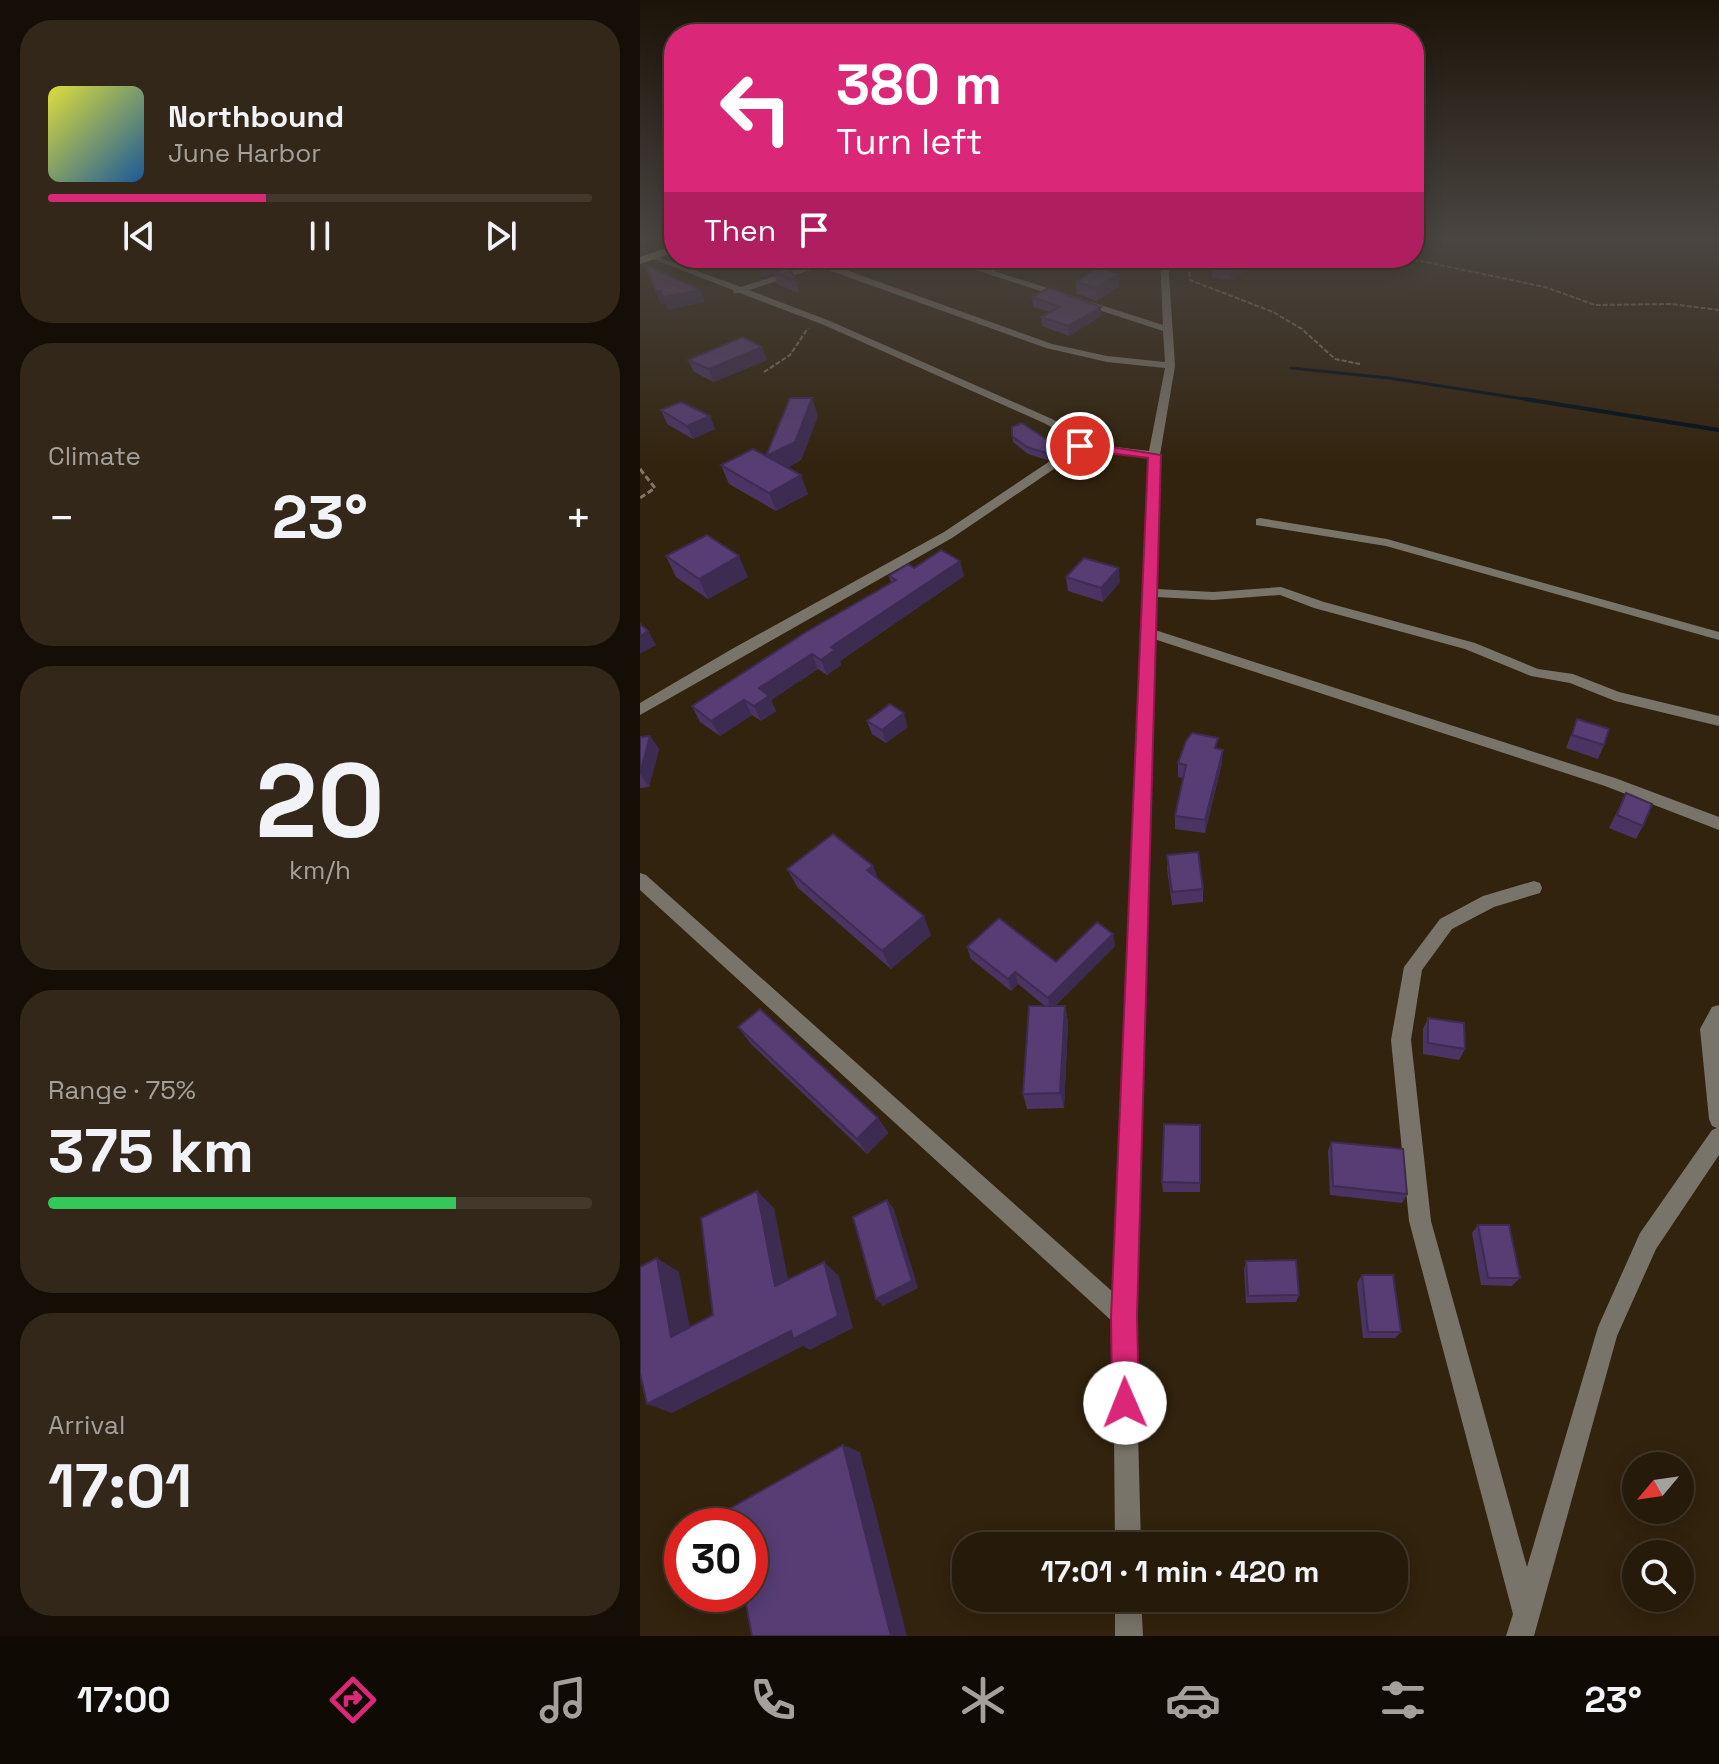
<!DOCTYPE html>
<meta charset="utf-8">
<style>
:root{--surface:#261a0a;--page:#322718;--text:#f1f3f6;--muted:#a4a19c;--line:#42382b;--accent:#db2777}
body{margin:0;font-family:"Space Grotesk",sans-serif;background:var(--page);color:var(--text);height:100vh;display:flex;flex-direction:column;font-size:30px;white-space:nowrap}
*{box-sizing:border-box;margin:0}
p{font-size:26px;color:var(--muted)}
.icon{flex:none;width:44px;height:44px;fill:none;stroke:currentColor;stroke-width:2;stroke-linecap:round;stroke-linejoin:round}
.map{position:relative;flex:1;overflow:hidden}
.drawer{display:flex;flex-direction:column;gap:20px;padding:20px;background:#150e06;width:640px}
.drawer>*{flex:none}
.banner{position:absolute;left:24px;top:24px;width:760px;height:244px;border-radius:32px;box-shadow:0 4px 20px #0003,0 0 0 2px var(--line);background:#db2777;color:#fff;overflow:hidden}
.needle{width:52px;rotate:241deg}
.controls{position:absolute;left:982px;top:1452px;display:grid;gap:16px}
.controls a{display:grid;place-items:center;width:72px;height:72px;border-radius:50%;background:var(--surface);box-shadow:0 4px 20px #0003,0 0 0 2px var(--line);font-size:40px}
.speed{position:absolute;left:24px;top:1508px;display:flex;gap:16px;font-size:40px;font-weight:700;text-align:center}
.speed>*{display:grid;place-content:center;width:104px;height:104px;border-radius:50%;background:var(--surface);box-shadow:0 4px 20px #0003,0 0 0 2px var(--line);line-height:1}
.speed .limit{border:12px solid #d22;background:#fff;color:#111}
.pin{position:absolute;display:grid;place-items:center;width:68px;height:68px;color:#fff;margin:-34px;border:4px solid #fff;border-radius:50%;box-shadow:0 2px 8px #0007}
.me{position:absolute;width:88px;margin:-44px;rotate:359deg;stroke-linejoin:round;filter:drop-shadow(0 0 6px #0008)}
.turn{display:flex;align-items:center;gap:28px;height:168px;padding:0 40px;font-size:36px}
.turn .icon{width:104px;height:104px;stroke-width:2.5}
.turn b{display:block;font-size:56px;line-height:68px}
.then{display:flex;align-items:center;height:76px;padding:0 40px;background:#0003;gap:16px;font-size:30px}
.big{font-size:60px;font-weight:800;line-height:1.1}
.drawer .tile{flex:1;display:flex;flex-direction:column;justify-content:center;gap:12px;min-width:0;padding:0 28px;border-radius:32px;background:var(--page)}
.drawer .dial{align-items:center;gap:0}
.dial b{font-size:104px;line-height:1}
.song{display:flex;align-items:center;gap:24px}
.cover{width:96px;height:96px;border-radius:12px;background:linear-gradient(135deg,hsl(60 70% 55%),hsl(210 70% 35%))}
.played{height:8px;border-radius:4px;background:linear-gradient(90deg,var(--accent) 40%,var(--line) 40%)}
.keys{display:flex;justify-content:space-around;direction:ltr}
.heat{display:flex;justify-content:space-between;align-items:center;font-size:44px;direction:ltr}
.charge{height:12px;border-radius:6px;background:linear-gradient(90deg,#34c759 75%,var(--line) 0)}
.trip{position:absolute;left:312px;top:1532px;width:456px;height:80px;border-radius:32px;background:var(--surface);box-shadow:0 4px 20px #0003,0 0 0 2px var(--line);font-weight:800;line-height:80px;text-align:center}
.tabs{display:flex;height:128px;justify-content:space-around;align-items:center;background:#0f0a04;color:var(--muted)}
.tabs .icon{width:56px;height:56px}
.tabs .on{color:var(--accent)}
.tabs b{font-size:36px;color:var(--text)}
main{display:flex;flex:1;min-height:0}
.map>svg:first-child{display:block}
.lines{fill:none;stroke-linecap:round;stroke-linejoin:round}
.stream-far1{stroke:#000d19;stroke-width:3}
.stream{stroke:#000d19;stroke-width:4}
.path-far1{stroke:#837665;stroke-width:2;stroke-dasharray:5 2;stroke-linecap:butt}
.path{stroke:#837665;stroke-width:3;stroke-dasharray:6 3;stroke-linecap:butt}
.lane{fill:#797469;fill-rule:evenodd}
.street{fill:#797469;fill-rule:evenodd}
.primary{fill:#cec2ab;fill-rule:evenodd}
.wall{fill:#4b3464}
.shaded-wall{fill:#3d2b51}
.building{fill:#573d74;stroke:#3d2b51;stroke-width:2}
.route{fill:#db2777;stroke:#8e194d;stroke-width:2}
</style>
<main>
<section class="drawer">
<div class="tile">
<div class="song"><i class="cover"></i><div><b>Northbound</b><p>June Harbor</p></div></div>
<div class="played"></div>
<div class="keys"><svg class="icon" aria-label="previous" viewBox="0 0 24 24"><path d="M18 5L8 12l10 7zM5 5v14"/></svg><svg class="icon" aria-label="pause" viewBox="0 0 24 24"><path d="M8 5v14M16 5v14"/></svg><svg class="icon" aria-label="next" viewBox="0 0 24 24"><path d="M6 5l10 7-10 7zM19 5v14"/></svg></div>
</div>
<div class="tile"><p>Climate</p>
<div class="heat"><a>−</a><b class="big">23°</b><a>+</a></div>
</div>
<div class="tile dial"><b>20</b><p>km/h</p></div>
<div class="tile"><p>Range · 75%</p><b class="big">375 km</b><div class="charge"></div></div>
<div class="tile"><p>Arrival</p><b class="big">17:01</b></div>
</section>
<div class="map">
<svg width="1079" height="1636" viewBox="0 0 1079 1636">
<rect width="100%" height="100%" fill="#32230e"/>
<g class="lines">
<polyline class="stream-far1" points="651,368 749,378 897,401"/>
<polyline class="stream" points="885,399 1079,430"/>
<g class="path-far1">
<polyline points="548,258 550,280 633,312 662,329 695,359 720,364"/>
<polyline points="766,258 905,287 955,305 1031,304 1079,310"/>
<polyline points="124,372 150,355 168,328"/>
</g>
<polyline class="path" points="0,469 15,488 0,498"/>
<polygon class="lane" points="617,258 625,258 628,260 625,262"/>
<g class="street">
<path d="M 10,254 L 101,287 L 191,258 L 204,258 L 189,264 L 412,344 L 467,356 L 525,362 L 523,331 L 299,258 L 312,258 L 346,269 L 367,258 L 377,258 L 354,271 L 523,325 L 520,258 L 528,258 L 535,366 L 520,455 L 516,589 L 573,592 L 641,587 L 684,602 L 835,643 L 898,669 L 933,674 L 979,692 L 1079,716 L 1079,726 L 975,701 L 930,683 L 891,676 L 825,649 L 674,608 L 640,595 L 573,600 L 516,597 L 515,630 L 975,778 L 1079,817 L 1079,830 L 965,786 L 514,639 L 495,1317 L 501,1546 L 475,1546 L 473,1322 L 0,890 L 0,873 L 6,875 L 474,1293 L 508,458 L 442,450 L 312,538 L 0,715 L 0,703 L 92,649 L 304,532 L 434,445 L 426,435 L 404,423 L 184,325 L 100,293 L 94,293 L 93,290 L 10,258 ZM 180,267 L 406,348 L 467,362 L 525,368 L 509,451 L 443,443 L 434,431 L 412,419 L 190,321 L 109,290 Z"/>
<polygon points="475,258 485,258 451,282 445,282 445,278"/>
<polygon points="620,518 747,539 1079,632 1079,640 746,546 616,525 616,519"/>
<polygon points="894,881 900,883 902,888 900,893 854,907 812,929 782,970 771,1040 791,1221 887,1567 958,1327 1000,1233 1072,1130 1077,1128 1072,1126 1069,1119 1060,1029 1072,1007 1079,1005 1079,1155 1016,1249 977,1336 894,1636 866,1636 873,1614 769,1221 751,1040 764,967 800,919 843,896"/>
<polygon points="475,1598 501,1598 503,1636 475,1636"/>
</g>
<polygon class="primary" points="34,245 34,252 0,264 0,257"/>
</g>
<g class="wall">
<polygon points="113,258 145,258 147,267 156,281 159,293 137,284 134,273 121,277"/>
<polygon points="622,264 590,280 572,277 572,266"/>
<polygon points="478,274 479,286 457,301 437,294 436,282"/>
<polygon points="392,297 461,316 429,336 402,326 401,317 410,312 393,307"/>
<polygon points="48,360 127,360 74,382 54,372"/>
<polygon points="21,410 70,416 75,429 53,439 27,424"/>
<polygon points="178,416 161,460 147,468 168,494 136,511 89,484 81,465 126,456"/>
<polygon points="372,436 417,453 407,460 388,454 373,442"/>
<polygon points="26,556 108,577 68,599 36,577"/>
<polygon points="320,561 324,576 200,661 201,665 187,675 178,669 131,700 136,711 121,721 112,715 80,736 60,722 52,706 251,583 249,576 274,568"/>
<polygon points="426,577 480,582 463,602 428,591"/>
<polygon points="937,719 964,745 958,759 926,748"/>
<polygon points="227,721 268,727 246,743 232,734"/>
<polygon points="10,736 19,749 9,787 0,788 0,737"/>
<polygon points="578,749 582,763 565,833 535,829 535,816 543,778 538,777 538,763"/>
<polygon points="986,793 1003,826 996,839 969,828"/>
<polygon points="527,855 563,889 563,902 532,905 527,868"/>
<polygon points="233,866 238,879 291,935 251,969 158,888 147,869"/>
<polygon points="475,946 415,1006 425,1006 428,1023 424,1108 387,1109 383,1094 405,1006 378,984 371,991 331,959 327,947 416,962"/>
<polygon points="788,1018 825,1049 819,1060 783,1054 783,1029"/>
<polygon points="98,1027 238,1118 248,1133 227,1154 111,1044"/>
<polygon points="560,1125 560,1192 523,1192 522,1182"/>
<polygon points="691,1142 767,1194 762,1203 690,1195 688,1151"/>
<polygon points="838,1225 880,1278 872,1286 841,1285 832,1233"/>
<polygon points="606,1261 659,1295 656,1302 606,1303 604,1269"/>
<polygon points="722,1275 761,1332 755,1338 723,1338 717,1283"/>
</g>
<g class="shaded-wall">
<polygon points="140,258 145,258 148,269 134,272 134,273 121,277 117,265"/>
<polygon points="612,258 622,258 622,264 590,280 591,269"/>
<polygon points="478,274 479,286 457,301 456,288"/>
<polygon points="61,290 65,302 28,310 23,297"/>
<polygon points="21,291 26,303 21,304 16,292"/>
<polygon points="461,307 461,316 429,336 428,326"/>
<polygon points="122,347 127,360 74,382 69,369"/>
<polygon points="172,398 178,416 161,460 133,475 126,456"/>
<polygon points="70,416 75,429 53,439 47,426"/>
<polygon points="416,446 417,453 407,460 406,453"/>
<polygon points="161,475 168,494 136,511 129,493"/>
<polygon points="99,556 108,577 68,599 59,579"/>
<polygon points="320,561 324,576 200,661 201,665 187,675 181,660 191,647"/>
<polygon points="479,568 480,582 463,602 461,588"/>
<polygon points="8,631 16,645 0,654 0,636"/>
<polygon points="172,654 178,669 131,700 136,711 121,721 114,706 119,688"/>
<polygon points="104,700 112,715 80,736 71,721"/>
<polygon points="264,713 268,727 246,743 242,730"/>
<polygon points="10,736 19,749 9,787 0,774"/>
<polygon points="583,750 582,763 565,833 565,820"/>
<polygon points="233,866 241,885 227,870"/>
<polygon points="284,916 291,935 251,969 242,951"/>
<polygon points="473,934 475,946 410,1010 408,998"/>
<polygon points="375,972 378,984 371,991 368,979"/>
<polygon points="425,1006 428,1023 424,1108 420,1093"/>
<polygon points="238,1118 248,1133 227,1154 217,1139"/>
<polygon points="117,1191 134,1208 152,1299 135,1286"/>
<polygon points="247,1200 254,1209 278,1288 243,1306 236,1299"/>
<polygon points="17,1258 39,1272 54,1348 31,1337"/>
<polygon points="184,1262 199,1276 213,1328 170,1350 163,1346 32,1413 7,1404"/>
<polygon points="203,1445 220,1452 267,1636 251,1636"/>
</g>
<g class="building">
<polygon points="114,258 140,258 117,265"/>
<polygon points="577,258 612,258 591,269 572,266"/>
<polygon points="5,265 10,267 61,290 23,297 21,291 16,292"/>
<polygon points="149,267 156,281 134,272"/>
<polygon points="458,267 478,274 456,288 436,282"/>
<polygon points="409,288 461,307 428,326 401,317 420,307 392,297"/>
<polygon points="103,337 122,347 69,369 48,360"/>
<polygon points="150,398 172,398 155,442 126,456 161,475 129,493 81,465 113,449 126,456"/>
<polygon points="41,402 70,416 47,426 21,410"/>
<polygon points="382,423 416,446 406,453 387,447 372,436 372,427"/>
<polygon points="67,535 99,556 59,579 26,556"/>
<polygon points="301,550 320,561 191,647 195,650 181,660 172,654 119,688 129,696 114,706 104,700 71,721 52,706 166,632 256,580 249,576 268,564 274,568"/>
<polygon points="444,558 479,568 461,588 426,577"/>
<polygon points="0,624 8,631 0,636"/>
<polygon points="250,704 264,713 242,730 227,721"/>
<polygon points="937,719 969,729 964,745 932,735"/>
<polygon points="552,733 578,738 575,748 583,750 565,820 535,816 546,765 538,763 546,741"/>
<polygon points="10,736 0,774 0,737"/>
<polygon points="986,793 1012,804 1003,826 977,815"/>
<polygon points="193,834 233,866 227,870 284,916 242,951 147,869"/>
<polygon points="558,852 563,889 532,892 527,855"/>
<polygon points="359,918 416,962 457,922 473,934 408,998 375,972 368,979 327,947"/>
<polygon points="389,1006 425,1006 420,1093 383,1094"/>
<polygon points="120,1009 238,1118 217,1139 98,1027"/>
<polygon points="788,1018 824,1023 825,1049 788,1043"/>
<polygon points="524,1124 560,1125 560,1183 522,1182"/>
<polygon points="691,1142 763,1149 767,1194 693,1186"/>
<polygon points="117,1191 135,1286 184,1262 198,1316 153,1339 151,1331 7,1404 0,1373 0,1267 17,1258 31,1337 73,1315 61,1218"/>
<polygon points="247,1200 272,1281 236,1299 213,1217"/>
<polygon points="838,1225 869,1225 880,1278 848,1278"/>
<polygon points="656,1260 659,1295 608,1296 606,1261"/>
<polygon points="722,1275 753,1275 761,1332 728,1332"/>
<polygon points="203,1445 251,1636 112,1636 104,1594 110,1594 110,1526 92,1526 89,1509"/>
</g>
<linearGradient id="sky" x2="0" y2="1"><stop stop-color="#1c1308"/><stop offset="0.51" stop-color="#494541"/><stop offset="1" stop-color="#494541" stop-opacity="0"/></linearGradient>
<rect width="1079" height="466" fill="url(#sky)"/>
<polygon class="route" points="440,442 521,455 497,1317 499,1403 495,1412 485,1416 476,1412 472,1403 471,1317 508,458 436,449 436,443"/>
</svg>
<div class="controls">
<a><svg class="needle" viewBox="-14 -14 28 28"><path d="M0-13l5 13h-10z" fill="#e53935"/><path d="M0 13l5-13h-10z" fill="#a4a19c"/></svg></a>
<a><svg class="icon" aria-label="search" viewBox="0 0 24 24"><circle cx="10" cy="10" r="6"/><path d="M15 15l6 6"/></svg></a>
</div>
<div class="speed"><div class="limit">30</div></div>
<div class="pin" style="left:440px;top:446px;background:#d93025"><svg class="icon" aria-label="arrive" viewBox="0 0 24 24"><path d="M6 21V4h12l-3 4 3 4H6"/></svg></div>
<svg class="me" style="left:485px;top:1403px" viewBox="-20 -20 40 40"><circle r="19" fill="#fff"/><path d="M0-13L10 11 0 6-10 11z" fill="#db2777"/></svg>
<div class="trip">17:01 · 1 min · 420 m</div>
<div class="banner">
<div class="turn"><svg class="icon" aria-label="left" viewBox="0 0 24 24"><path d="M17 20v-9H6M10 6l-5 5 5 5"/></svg><div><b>380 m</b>Turn left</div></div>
<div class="then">Then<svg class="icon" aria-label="arrive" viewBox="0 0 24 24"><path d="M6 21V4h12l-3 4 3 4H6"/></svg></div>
</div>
</div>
</main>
<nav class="tabs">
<b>17:00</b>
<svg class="icon on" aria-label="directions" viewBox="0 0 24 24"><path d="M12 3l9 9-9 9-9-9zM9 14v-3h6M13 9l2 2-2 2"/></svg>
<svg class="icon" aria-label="music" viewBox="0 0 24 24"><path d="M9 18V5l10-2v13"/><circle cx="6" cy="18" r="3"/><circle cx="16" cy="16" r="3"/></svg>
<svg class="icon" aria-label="phone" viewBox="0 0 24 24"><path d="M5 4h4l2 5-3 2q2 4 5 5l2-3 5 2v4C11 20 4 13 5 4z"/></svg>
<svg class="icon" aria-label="climate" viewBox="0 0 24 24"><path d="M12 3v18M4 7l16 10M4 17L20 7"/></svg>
<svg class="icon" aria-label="car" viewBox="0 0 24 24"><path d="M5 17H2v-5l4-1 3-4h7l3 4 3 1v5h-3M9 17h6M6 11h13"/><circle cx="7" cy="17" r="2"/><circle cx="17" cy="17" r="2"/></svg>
<svg class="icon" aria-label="filters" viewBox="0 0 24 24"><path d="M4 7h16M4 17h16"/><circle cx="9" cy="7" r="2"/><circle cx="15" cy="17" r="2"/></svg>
<b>23°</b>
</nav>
